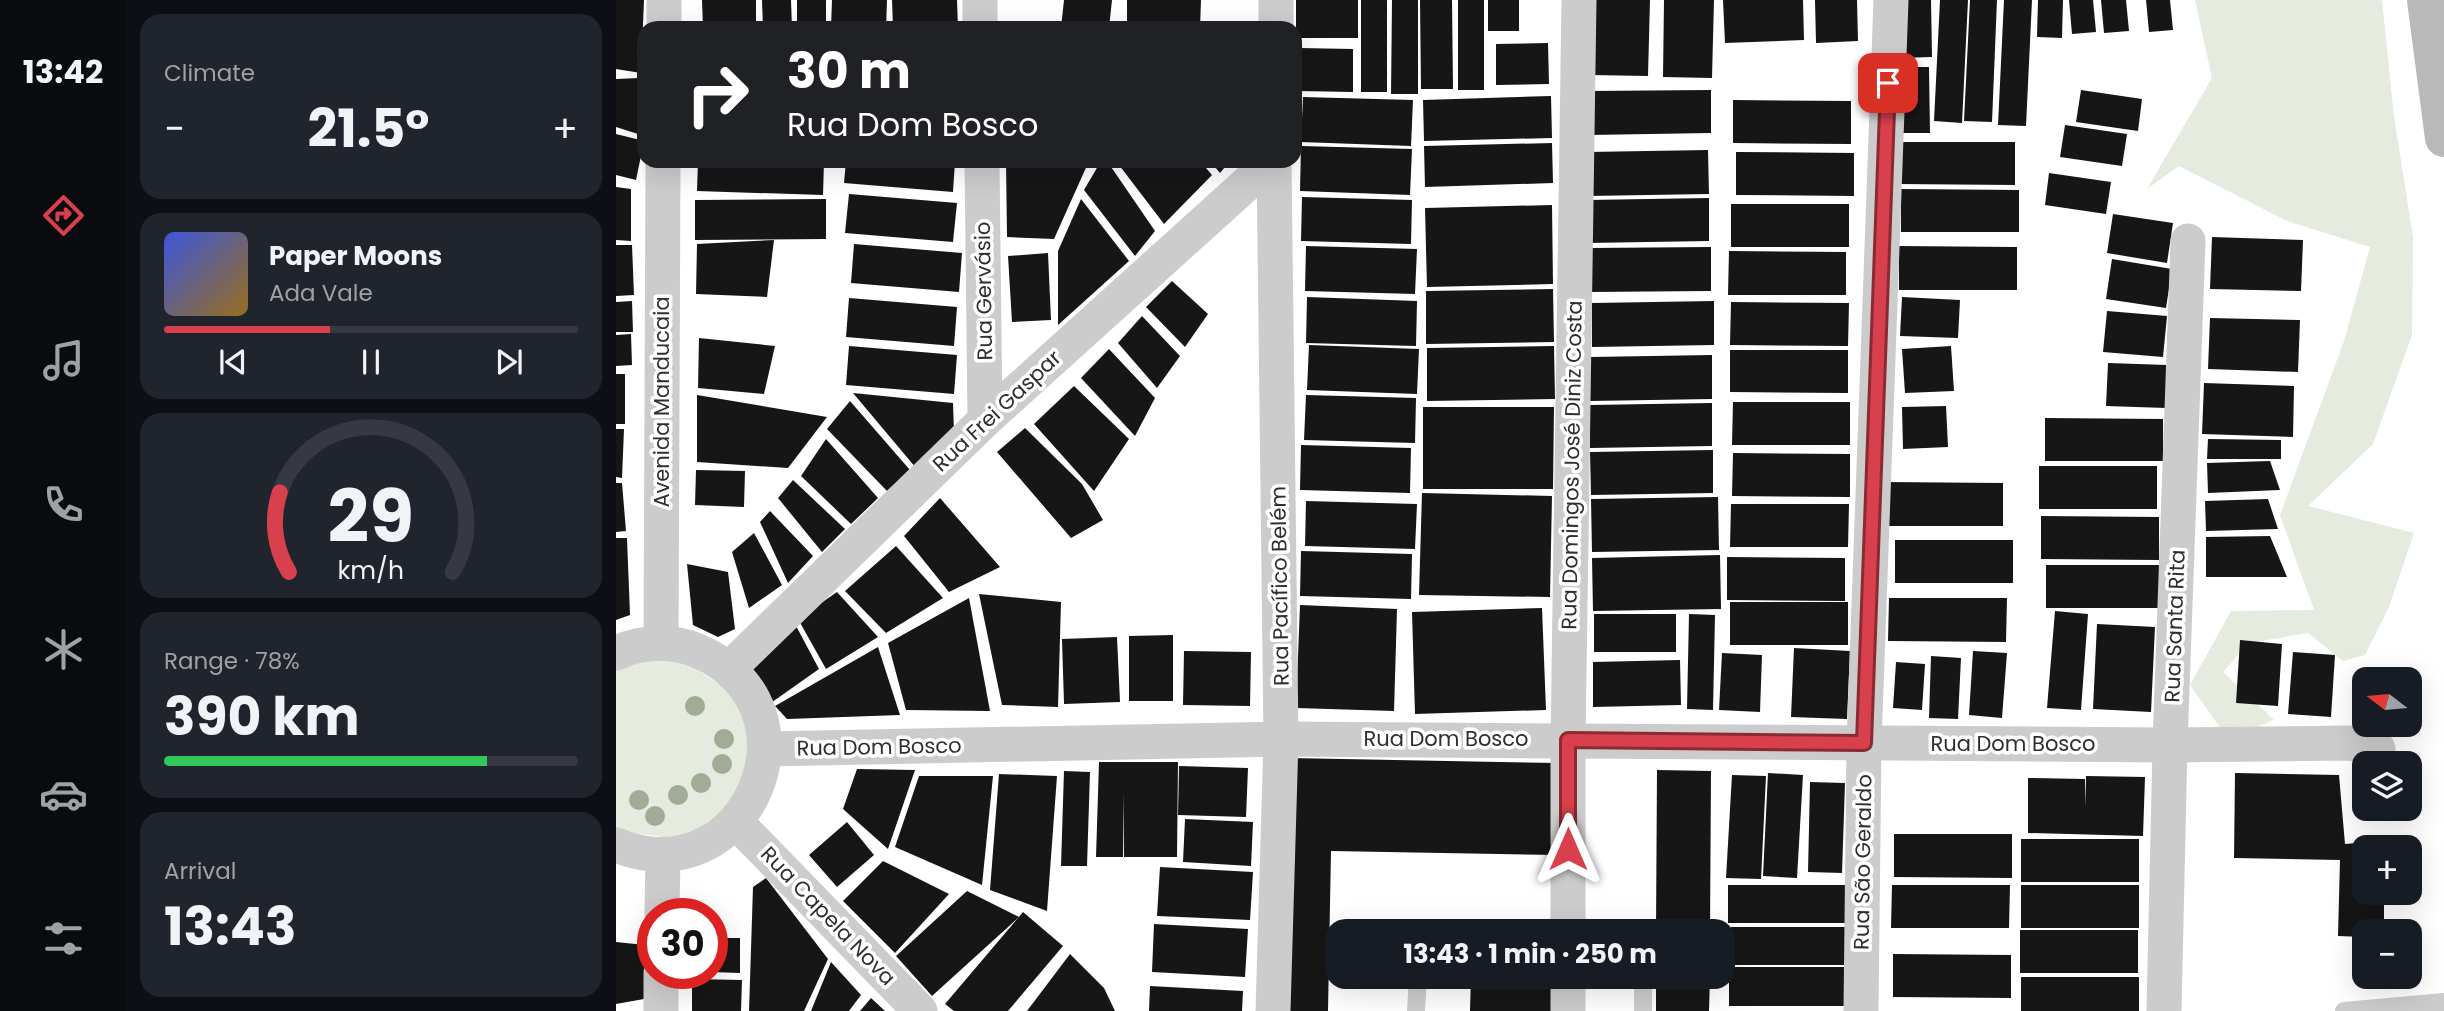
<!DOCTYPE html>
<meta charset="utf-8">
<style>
:root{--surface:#171b24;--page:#20242c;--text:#f1f3f6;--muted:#9ea1a6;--line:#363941;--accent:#d7404c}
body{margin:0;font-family:Poppins,sans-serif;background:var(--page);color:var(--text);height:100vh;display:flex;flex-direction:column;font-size:26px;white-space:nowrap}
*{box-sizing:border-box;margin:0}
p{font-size:23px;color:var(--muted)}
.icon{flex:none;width:38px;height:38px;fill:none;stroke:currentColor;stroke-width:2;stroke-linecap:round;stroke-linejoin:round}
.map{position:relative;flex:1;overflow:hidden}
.details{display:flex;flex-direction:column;gap:14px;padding:14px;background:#0d0f14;width:490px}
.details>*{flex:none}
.banner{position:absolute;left:21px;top:21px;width:665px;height:147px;border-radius:21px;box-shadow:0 7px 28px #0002;background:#202124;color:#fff;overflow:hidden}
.needle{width:46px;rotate:286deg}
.tools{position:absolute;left:1736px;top:667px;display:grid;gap:14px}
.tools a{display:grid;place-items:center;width:70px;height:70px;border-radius:14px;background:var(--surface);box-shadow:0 7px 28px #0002;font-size:35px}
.speed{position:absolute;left:21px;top:898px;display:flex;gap:14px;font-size:35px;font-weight:700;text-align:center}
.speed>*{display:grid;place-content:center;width:91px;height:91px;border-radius:50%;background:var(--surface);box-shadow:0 7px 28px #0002;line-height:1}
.speed .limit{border:10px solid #d22;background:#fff;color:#111}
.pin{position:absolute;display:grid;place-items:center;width:60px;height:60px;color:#fff;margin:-30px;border-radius:14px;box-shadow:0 4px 10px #0006}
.me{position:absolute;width:77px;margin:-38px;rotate:0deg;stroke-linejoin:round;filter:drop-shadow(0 0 5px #0008)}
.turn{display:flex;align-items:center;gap:24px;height:147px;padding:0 35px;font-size:32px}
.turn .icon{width:91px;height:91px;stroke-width:2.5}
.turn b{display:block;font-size:49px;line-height:60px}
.big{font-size:52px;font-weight:700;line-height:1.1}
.details .tile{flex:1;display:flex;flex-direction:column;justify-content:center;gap:10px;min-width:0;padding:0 24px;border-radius:21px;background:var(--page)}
.details .dial{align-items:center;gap:0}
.dial svg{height:182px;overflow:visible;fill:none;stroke:var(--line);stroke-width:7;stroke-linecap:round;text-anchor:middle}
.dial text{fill:var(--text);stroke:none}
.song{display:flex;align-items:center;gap:21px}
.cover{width:84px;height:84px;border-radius:10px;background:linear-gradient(135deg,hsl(230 70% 55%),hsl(40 70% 35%))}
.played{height:7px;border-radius:4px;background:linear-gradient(90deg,var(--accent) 40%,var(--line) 40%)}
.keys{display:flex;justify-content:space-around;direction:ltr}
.heat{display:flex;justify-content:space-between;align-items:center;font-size:38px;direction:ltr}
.charge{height:10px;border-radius:5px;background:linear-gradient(90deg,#34c759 78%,var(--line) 0)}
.trip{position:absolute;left:709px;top:919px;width:410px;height:70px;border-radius:21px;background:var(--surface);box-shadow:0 7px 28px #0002;font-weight:700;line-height:70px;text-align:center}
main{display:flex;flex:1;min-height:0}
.menu{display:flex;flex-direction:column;width:126px;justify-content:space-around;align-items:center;background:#090b0e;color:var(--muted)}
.menu .icon{width:49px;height:49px}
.menu .current{color:var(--accent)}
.menu b{font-size:32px;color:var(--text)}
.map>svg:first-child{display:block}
.green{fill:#e5ebde}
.building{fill:#161616}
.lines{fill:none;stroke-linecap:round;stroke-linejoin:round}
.lane{stroke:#ccc;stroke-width:18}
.street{stroke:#ccc;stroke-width:35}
.secondary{stroke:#b9b9b9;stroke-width:38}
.tree{fill:#a0ac96}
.route-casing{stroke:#8c2a31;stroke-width:18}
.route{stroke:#d7404c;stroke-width:12}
.labels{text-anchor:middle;stroke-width:7;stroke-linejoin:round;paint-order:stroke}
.street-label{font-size:21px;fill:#2f2f2f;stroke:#fff}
</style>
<main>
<nav class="menu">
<b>13:42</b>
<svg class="icon current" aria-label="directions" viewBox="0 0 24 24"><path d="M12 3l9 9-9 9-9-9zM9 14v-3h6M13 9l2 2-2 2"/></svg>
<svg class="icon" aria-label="music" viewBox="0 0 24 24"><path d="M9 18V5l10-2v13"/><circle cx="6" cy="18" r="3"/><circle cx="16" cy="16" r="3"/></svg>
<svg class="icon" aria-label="phone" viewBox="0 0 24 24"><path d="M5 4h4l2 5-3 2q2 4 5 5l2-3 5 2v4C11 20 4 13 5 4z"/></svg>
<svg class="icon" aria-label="climate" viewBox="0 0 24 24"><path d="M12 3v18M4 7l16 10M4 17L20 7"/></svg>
<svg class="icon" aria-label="car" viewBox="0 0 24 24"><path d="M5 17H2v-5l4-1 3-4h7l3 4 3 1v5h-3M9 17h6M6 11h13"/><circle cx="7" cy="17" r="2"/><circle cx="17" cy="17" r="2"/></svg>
<svg class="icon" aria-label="filters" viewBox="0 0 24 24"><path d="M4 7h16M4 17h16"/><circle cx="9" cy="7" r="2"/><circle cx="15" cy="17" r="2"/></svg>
</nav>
<section class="details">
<div class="tile"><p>Climate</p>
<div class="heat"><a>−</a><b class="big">21.5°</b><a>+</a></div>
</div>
<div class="tile">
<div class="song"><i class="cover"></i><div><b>Paper Moons</b><p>Ada Vale</p></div></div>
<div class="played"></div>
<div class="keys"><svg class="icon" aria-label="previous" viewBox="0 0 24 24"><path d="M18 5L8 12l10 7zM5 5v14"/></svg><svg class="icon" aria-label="pause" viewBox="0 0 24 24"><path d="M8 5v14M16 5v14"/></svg><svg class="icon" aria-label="next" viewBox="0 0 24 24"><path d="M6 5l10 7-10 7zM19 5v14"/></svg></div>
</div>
<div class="tile dial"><svg viewBox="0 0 100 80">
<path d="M14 69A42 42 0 1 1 86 69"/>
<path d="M14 69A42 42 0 0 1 10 34" stroke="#d7404c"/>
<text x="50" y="56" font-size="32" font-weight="700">29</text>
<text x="50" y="72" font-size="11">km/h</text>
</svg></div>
<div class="tile"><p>Range · 78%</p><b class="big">390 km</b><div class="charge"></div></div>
<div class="tile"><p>Arrival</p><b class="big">13:43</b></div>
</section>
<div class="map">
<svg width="1828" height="1011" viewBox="0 0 1828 1011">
<rect width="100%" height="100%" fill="#fff"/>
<g class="green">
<polygon points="1579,0 1766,0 1778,117 1797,237 1796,335 1757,444 1692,506 1798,533 1773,607 1749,655 1727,661 1692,633 1633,643 1607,672 1658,720 1612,739 1574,685 1615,611 1698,610 1664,515 1728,341 1754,247 1671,221 1563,166 1531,189 1596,78"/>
<polygon points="40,657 68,661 116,693 129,718 135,747 119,802 68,839 0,831 0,669"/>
</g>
<g class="building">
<polygon points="0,0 28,0 25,73 0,69"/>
<polygon points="86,0 140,0 140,28 87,28"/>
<polygon points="146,0 175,0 176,28 147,28"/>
<rect x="181" y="0" width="29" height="28"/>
<polygon points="216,0 271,0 270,28 215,28"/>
<polygon points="276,0 341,0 342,28 277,28"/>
<polygon points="448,0 496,0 493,28 445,28"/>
<polygon points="511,0 585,0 584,28 511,28"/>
<rect x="680" y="0" width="62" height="38"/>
<rect x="745" y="0" width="26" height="92"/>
<polygon points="776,0 802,0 802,94 775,94"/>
<polygon points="804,0 836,0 837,89 805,89"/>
<rect x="842" y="0" width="26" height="90"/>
<rect x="872" y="0" width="31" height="31"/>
<polygon points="975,0 1034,0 1032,76 974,75"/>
<polygon points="1048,0 1098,0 1096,78 1047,77"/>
<polygon points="1107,0 1187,0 1188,40 1109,43"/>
<polygon points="1199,0 1241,0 1242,41 1200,43"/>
<polygon points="1283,0 1315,0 1316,57 1284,58"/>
<polygon points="1324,0 1352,0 1346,123 1318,121"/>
<polygon points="1354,0 1381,0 1376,122 1348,121"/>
<polygon points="1388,0 1416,0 1410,126 1382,125"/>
<polygon points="1422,0 1447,0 1446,38 1421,37"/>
<polygon points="1453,0 1477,0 1480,32 1456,34"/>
<polygon points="1485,0 1510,0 1513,31 1488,33"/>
<polygon points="1530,0 1554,0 1557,30 1533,32"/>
<polygon points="932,43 933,84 880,85 880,44"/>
<polygon points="683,48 737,49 737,92 682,91"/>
<polygon points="1281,67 1313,67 1314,133 1282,133"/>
<polygon points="23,78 22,134 0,127 0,79"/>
<polygon points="1095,90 1095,133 973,135 973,91"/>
<polygon points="1465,90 1526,99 1522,131 1460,122"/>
<polygon points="935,96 936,138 808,141 807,100"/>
<polygon points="687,97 797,100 795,146 685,142"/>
<polygon points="1117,100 1235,101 1235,144 1117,143"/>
<polygon points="1449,125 1511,134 1506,166 1444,157"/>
<polygon points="0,134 28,141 20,180 0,175"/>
<polygon points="1281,142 1399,142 1399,185 1281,184"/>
<polygon points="936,143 937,183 809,187 808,146"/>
<polygon points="685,146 796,149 794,195 684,191"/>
<polygon points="1092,150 1093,194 971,196 971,152"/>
<polygon points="1120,152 1238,153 1238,196 1120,195"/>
<polygon points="82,161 208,161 207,195 81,191"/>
<polygon points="230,161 339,161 337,192 228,183"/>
<polygon points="390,161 473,161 438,239 391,237"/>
<polygon points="485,161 491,161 539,231 519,256 468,190"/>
<polygon points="500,161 584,161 596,175 548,224"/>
<polygon points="594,161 614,161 604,173"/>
<polygon points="1433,173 1495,182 1490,214 1429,205"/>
<polygon points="0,187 15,189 15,241 0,240"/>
<polygon points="1285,189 1403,190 1403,232 1285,232"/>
<polygon points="233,194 341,203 337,242 229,233"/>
<polygon points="686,197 796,200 795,244 685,241"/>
<polygon points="1093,198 1093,241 971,243 971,200"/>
<polygon points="210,199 210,239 79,240 79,200"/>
<polygon points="465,199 513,261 442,325 442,251"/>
<rect x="1115" y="204" width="118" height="43"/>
<polygon points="936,205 937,284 811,287 809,208"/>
<polygon points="1497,214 1557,223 1551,263 1491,253"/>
<polygon points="1596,237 1687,240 1685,291 1594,289"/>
<polygon points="158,240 151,297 80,294 81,244"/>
<polygon points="238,244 346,253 343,292 235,283"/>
<polygon points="0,245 16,245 18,295 0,296"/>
<polygon points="690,246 801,249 799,294 689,291"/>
<polygon points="1283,246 1401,247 1401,290 1283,290"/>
<polygon points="1095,247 1095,291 973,292 973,248"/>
<polygon points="1113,251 1230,252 1230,295 1112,295"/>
<polygon points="432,253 435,320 396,322 392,256"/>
<polygon points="1496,259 1556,269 1550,308 1490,299"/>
<polygon points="556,281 592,314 569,347 530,307"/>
<polygon points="937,289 938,342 810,344 810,291"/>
<polygon points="691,297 801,301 800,346 690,343"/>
<polygon points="1286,297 1344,300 1342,338 1284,336"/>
<polygon points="233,298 341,307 338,346 230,337"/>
<polygon points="16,301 17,332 0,332 0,302"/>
<polygon points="1098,301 1098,345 976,347 976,303"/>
<polygon points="1115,302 1233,303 1232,346 1114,345"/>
<polygon points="1491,311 1551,316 1547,357 1487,352"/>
<polygon points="526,316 564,356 541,388 502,343"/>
<polygon points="1594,318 1684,320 1682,372 1592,369"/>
<polygon points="15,334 16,365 0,366 0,335"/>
<polygon points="83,338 159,346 148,394 82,388"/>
<polygon points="693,345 803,349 801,394 691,390"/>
<polygon points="233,346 341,355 338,394 230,385"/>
<polygon points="938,346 939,399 811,401 811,348"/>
<polygon points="1335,346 1338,391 1289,393 1286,349"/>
<polygon points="493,349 539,398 519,436 465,378"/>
<polygon points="1114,350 1232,350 1232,393 1114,392"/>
<polygon points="1096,355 1096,399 974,401 974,357"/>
<polygon points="1492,363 1551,365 1550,408 1490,406"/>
<rect x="0" y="374" width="9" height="50"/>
<polygon points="1588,383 1678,386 1677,437 1586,434"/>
<polygon points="458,386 513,439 478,491 418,424"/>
<polygon points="237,393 337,403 338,431 300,468"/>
<polygon points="81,395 211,417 172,468 81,462"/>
<polygon points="690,395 800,398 799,443 688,440"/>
<polygon points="234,401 294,470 271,491 211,429"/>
<polygon points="1117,402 1234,402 1234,445 1116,445"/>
<polygon points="1096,403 1096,446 974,448 974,405"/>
<polygon points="1330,406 1332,447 1287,449 1286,407"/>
<polygon points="807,407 938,407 937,489 807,489"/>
<polygon points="1429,418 1547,419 1547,461 1429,461"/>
<polygon points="409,428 466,484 487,520 455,538 381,452"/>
<polygon points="0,429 8,429 6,478 0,477"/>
<polygon points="210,439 262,498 235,524 185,476"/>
<polygon points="1592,439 1665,440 1665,459 1591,459"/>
<polygon points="685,445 795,448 794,493 684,490"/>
<polygon points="1097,450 1097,493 975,495 974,452"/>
<polygon points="1117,453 1234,454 1234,497 1116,496"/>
<polygon points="1654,461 1664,490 1592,493 1591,463"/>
<rect x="1423" y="466" width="118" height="43"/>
<polygon points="80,470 129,471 128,507 79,505"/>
<polygon points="177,480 229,529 206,552 162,498"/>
<polygon points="1270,482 1387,483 1387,526 1269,526"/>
<polygon points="0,483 6,483 10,531 0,532"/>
<polygon points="806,493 936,496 934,597 803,595"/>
<polygon points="1102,497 1103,550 976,552 975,499"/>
<polygon points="324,498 384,567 333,592 288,536"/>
<polygon points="1652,499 1662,529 1590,531 1589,501"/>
<polygon points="690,501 801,504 799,549 689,546"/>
<polygon points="1115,504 1233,504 1232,547 1114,547"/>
<polygon points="154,511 197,556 172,583 144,522"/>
<polygon points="1425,516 1543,517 1543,560 1425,559"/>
<polygon points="138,533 166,585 133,608 116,552"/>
<polygon points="1654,536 1671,577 1590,577 1590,537"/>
<polygon points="0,538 11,538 14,615 0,620"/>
<rect x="1279" y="540" width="118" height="43"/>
<polygon points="280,546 327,598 270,633 229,591"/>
<polygon points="685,551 796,554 795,599 684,596"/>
<polygon points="1104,555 1105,609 977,611 976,558"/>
<polygon points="1111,557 1229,558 1229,601 1111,600"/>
<polygon points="71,564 112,572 119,629 102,637 77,625"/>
<rect x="1430" y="565" width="118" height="43"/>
<polygon points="221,592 262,637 210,669 182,619"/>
<polygon points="363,594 445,602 442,707 386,705"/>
<polygon points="353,598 374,711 290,710 272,643"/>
<polygon points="1273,598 1391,598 1390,642 1272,641"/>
<rect x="1114" y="602" width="118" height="43"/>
<polygon points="684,605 781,609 778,711 680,708"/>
<polygon points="926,608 930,710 799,714 796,612"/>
<polygon points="1439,611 1472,614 1465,710 1431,708"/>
<rect x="978" y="614" width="82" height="38"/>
<polygon points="1073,614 1099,615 1097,710 1071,709"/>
<polygon points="179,624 203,669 152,705 133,666"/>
<polygon points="1481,624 1539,627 1535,712 1477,709"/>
<polygon points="557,635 557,701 513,701 513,636"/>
<polygon points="501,637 504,702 448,704 446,639"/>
<polygon points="1624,640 1666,644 1662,706 1620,703"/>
<polygon points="262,647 284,715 171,719 159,706"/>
<polygon points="1178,648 1234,651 1231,719 1175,717"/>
<polygon points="568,651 635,652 634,706 567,705"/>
<polygon points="1357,651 1391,653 1386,718 1353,715"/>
<polygon points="1677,652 1719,655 1715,717 1672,714"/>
<polygon points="1106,653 1146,655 1144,712 1103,710"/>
<polygon points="1315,656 1345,658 1342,719 1313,718"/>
<polygon points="1064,660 1065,705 977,707 977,662"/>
<polygon points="1280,662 1309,664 1306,710 1277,708"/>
<polygon points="674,758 941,763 940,855 715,851 712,1011 671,1011"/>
<polygon points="483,762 562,762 561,857 508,857 508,792 507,857 480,857"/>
<polygon points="563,766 632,768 630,817 562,815"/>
<polygon points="241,769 299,770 272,849 227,809"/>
<polygon points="1041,770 1095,771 1094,931 1040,931"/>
<polygon points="448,771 474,772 471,866 445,866"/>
<polygon points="1152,773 1187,775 1181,878 1147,876"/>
<polygon points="1619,773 1723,775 1729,844 1753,842 1752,847 1748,847 1748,892 1768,892 1768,931 1748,931 1748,937 1722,936 1724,860 1618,858"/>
<polygon points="383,774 441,776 431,911 374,890"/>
<polygon points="1116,775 1150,776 1145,879 1110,878"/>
<polygon points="303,776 377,776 366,885 279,847"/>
<polygon points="1470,776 1529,777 1527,836 1412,833 1412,778 1469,779 1470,807"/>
<polygon points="1194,782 1229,783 1226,873 1192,872"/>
<polygon points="569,819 637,822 635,866 567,862"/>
<polygon points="231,822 258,855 221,887 193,855"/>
<polygon points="1278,834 1396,834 1396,878 1278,877"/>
<rect x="1405" y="839" width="118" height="43"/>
<polygon points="267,861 333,894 279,953 227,901"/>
<polygon points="544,867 637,872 634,920 541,916"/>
<polygon points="150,878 212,959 188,1011 133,1011 137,887"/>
<polygon points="1112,885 1230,885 1229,923 1112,923"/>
<polygon points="1276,885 1394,885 1393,928 1275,928"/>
<rect x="1405" y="885" width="118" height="43"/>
<polygon points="351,891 403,917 316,996 280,956"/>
<polygon points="407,912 447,946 392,1011 338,1011 329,1004"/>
<polygon points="538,924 632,929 629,977 536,972"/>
<polygon points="1115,927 1233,927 1232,965 1115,965"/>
<rect x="1404" y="930" width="118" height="43"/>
<polygon points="96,938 124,938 124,973 96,972"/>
<polygon points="0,942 29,945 28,999 0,1004"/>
<polygon points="454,954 488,988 499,1011 411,1011"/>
<polygon points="1277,954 1395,955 1395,998 1277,997"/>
<polygon points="215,962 245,995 233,1011 195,1011"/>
<rect x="1113" y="967" width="117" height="39"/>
<polygon points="855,976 938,977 936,1011 854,1011"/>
<polygon points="1040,976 1094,976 1093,1011 1040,1011"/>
<rect x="1405" y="977" width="118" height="34"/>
<polygon points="76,979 126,980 125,1011 76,1011"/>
<polygon points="534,986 627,991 626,1011 533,1011"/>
<polygon points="255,998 269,1011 244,1011"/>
</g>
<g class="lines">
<g class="lane">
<polyline points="800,1011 802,976"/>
<polyline points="1027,1011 1027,976"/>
<polyline points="1728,1011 1828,1002"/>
</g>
<g class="street">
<polyline points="364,0 364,28"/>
<polyline points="48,28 48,0"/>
<polyline points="660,28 660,0"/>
<polyline points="366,161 369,420"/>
<polyline points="45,643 47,161"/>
<path d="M 0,653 C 26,641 56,640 82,651 C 214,709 129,899 0,845"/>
<polyline points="114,668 369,420 656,161"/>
<polyline points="149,749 665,739 1554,745 1734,743 1762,749"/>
<polyline points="120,822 304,1011"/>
<polyline points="46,914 47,854"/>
<polyline points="952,931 952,740 963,0"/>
<polyline points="45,1011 45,973"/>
<polyline points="657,1011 665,739 658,161"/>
<polyline points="952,1011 952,976"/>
<polyline points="1245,1011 1248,743 1275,0"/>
<polyline points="1548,1011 1554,745 1572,241"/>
</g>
<polyline class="secondary" points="1810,0 1828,138"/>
</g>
<g class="tree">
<circle cx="79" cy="706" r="10"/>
<circle cx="108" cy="739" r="10"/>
<circle cx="106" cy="764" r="10"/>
<circle cx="85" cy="783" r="10"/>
<circle cx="62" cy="795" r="10"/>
<circle cx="23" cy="800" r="10"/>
<circle cx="39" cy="816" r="10"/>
</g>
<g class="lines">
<g class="route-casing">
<polyline id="route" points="952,849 952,740 1248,743 1272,83"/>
</g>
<use href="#route" class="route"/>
</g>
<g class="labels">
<g class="street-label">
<text transform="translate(368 291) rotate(-91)" y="7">Rua Gervásio</text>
<text transform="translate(46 402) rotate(-90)" y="7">Avenida Manducaia</text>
<text transform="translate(381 411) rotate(-43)" y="7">Rua Frei Gaspar</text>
<text transform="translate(956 465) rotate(-89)" y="7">Rua Domingos José Diniz Costa</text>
<text transform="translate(664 586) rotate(-91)" y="7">Rua Pacífico Belém</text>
<text transform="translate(1559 626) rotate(-88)" y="7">Rua Santa Rita</text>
<text x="830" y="746">Rua Dom Bosco</text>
<text x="1397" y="751">Rua Dom Bosco</text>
<text transform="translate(263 747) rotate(-1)" y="7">Rua Dom Bosco</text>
<text transform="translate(1247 862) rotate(-89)" y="7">Rua São Geraldo</text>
<text transform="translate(212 916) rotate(46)" y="7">Rua Capela Nova</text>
</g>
</g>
</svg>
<div class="tools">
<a><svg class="needle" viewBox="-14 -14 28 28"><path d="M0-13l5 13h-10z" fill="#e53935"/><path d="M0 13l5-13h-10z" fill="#9ea1a6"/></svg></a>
<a><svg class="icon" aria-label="layers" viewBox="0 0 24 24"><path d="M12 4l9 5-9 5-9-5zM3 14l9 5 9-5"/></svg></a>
<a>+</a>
<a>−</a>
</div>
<div class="speed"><div class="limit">30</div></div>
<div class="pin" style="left:1272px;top:83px;background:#d93025"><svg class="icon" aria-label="arrive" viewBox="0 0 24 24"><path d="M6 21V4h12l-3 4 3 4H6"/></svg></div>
<svg class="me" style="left:952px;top:849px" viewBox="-20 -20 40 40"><path d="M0-17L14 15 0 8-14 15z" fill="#d7404c" stroke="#fff" stroke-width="4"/></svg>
<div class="trip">13:43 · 1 min · 250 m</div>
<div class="banner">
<div class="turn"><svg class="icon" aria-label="right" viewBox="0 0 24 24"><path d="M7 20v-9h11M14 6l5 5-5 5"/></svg><div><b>30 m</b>Rua Dom Bosco</div></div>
</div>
</div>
</main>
